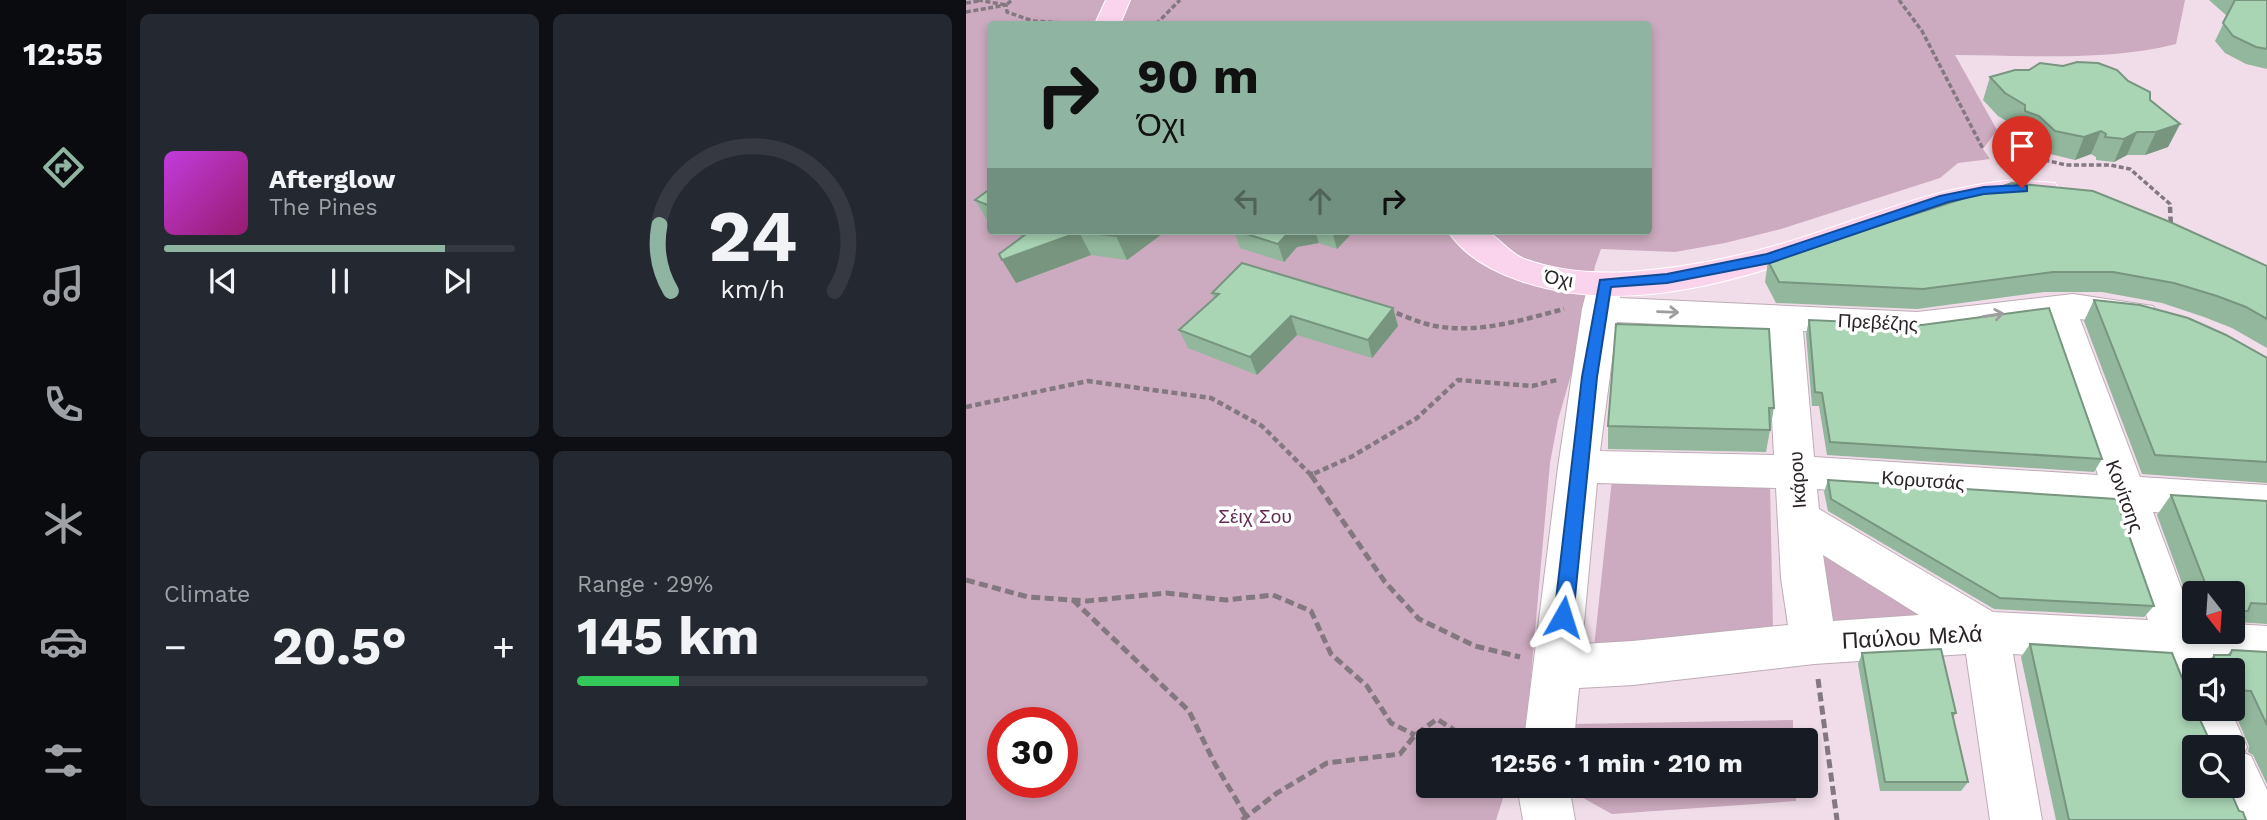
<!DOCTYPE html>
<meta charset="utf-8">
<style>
:root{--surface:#171b24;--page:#242831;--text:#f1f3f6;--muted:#9ea1a6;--line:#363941;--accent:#8fb4a1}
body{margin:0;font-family:"Work Sans",sans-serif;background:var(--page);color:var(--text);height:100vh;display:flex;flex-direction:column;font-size:26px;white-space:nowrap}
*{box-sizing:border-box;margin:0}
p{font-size:23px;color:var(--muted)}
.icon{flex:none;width:38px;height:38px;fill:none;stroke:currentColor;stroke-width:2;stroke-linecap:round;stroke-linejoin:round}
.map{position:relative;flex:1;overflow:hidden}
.panel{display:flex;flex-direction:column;gap:14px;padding:14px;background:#0d0f14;width:840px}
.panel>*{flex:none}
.hud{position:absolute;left:21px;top:21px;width:665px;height:214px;border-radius:7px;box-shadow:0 4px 10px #0003;background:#8fb4a1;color:#111;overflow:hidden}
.needle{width:46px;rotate:163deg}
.controls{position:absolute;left:1216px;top:581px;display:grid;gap:14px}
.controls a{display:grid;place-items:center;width:63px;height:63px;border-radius:7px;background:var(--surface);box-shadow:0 4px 10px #0003;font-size:35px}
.speed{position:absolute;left:21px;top:707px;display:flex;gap:14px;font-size:35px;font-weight:700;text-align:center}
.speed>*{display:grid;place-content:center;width:91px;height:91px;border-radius:50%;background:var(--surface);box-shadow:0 4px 10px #0003;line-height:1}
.speed .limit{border:10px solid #d22;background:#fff;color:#111}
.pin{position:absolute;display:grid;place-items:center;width:60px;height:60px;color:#fff;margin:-72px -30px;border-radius:50% 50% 50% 0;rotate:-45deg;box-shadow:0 0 7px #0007}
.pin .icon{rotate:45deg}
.me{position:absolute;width:77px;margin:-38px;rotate:6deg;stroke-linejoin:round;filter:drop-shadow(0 0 5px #0008)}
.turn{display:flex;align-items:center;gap:24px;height:147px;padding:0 35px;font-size:32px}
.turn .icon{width:91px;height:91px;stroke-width:2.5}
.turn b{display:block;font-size:49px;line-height:60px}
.lanes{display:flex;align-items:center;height:66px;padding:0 35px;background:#0003;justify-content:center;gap:35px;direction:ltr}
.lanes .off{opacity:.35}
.big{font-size:52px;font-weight:700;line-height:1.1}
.panel .card{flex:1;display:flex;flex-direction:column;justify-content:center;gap:10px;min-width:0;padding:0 24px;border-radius:10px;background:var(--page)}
.panel .dial{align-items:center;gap:0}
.dial svg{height:182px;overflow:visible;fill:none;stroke:var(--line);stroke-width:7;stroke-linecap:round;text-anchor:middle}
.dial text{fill:var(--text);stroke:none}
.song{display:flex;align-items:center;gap:21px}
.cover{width:84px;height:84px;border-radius:10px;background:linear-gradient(135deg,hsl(290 70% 55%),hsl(320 70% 35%))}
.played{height:7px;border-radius:4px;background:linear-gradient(90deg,var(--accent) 80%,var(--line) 80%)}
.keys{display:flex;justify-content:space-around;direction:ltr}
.heat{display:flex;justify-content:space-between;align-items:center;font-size:38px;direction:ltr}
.charge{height:10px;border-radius:5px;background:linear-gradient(90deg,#34c759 29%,var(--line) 0)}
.panel .tiles{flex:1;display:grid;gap:14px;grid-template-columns:repeat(2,1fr)}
.trip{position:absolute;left:450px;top:728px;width:402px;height:70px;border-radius:7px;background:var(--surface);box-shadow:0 4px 10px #0003;font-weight:700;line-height:70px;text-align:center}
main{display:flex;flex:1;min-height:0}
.tabs{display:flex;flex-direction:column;width:126px;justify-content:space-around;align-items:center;background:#090b0e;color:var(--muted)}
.tabs .icon{width:49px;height:49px}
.tabs .current{color:var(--accent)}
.tabs b{font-size:32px;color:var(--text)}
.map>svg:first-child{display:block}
.green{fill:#ccaabf;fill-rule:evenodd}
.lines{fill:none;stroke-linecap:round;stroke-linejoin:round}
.minor-casing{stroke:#bdacb6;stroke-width:2}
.major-casing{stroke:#fff;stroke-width:2}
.path-far2{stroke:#847880;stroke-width:3.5;stroke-dasharray:5 2.5;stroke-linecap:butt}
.path-far1{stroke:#847880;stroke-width:4.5;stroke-dasharray:6 3.5;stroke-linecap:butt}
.path{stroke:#847880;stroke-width:5;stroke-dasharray:9 4.5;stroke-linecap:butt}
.minor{fill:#fff;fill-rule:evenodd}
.major{fill:#fad3ec;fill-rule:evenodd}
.wall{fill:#92b79c}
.shaded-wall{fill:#77957f}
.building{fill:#aad5b5;stroke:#77957f;stroke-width:2}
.oneway{stroke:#9f9c9d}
.route{fill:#1a73e8;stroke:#114b97;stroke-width:2}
.labels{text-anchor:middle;stroke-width:7;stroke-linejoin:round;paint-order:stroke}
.street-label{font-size:19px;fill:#292226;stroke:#fff}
.park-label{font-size:19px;fill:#632c52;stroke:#fff}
.near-street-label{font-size:23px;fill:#292226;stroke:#fff}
</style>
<main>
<nav class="tabs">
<b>12:55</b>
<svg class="icon current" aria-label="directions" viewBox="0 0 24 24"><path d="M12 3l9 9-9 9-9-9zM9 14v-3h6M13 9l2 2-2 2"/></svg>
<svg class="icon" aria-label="music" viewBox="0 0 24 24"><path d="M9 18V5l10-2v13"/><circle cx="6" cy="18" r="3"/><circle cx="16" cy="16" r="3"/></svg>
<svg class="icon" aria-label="phone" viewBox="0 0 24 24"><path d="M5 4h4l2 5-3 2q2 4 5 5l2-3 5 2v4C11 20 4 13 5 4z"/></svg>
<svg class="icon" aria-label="climate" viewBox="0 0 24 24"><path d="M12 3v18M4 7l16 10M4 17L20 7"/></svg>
<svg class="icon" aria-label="car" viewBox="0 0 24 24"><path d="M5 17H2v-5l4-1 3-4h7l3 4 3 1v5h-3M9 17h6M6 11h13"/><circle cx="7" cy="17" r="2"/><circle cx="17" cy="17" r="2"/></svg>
<svg class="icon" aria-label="filters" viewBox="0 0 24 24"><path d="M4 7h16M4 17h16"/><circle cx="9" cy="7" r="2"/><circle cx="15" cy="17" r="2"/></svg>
</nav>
<section class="panel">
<div class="tiles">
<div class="card">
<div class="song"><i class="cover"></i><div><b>Afterglow</b><p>The Pines</p></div></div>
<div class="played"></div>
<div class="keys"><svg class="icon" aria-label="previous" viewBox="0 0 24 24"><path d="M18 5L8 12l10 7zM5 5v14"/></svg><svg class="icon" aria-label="pause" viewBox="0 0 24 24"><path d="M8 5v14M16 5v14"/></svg><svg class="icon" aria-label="next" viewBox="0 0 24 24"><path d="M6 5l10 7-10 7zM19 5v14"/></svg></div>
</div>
<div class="card dial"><svg viewBox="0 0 100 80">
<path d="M14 69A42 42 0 1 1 86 69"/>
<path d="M14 69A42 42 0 0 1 9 40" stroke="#8fb4a1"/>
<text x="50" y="56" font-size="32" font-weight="700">24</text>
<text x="50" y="72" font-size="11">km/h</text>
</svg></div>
<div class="card"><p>Climate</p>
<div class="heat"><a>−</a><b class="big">20.5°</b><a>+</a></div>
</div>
<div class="card"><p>Range · 29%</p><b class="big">145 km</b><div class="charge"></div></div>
</div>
</section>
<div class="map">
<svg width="1301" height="820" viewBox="0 0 1301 820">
<rect width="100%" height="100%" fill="#f0dde9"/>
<g class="green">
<path d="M 0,0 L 1219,0 L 1210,44 C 1139,62 1061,55 989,55 L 1031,130 L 1017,149 L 1024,159 L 992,163 L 974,178 L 815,229 L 759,243 L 709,252 L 635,249 L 629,266 L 614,343 L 592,420 L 584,463 L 561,721 L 555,740 L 462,740 L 462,786 L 541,786 L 530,820 L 0,820 ZM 24,24 L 682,24 L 682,231 L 24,231 ZM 37,723 L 96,723 L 96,782 L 37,782 Z"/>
<polygon points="646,479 804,484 807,628 628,648"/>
<polygon points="854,545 963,617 866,622"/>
<polygon points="827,720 827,740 608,740 609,724"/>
<polygon points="608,786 830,786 830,801 646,814 608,793"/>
</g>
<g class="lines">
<g class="minor-casing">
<g id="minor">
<path d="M 639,274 L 651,277 L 656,285 L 654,298 L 951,312 L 1107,294 L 1187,306 L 1193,315 L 1187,324 L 1175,327 L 1114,319 L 1174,477 L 1301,485 L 1301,519 L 1187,512 L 1228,622 L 1228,632 L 1267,632 L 1267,624 L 1301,626 L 1301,668 L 1244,665 L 1246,670 L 1228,670 L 1228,709 L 1264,709 L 1281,747 L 1278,753 L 1285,756 L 1301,790 L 1301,820 L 1261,820 L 1246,786 L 1267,786 L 1267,747 L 1231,747 L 1215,709 L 1217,703 L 1211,701 L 1196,663 L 1047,654 L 1076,820 L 1024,820 L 1000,654 L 848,664 L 667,685 L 613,688 L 608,740 L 558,740 L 592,467 L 616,309 L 622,285 L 627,277 ZM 1080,321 L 1132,475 L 848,457 L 837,331 L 951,336 ZM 651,322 L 801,329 L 808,455 L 634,451 ZM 631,483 L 810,488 L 815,578 L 822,625 L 667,641 L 616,644 ZM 851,489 L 1144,509 L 1182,620 L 1027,612 L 853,509 ZM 857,555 L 953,615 L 867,621 Z"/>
<polygon points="551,786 603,786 609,820 557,820"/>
</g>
</g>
<g class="major-casing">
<g id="major">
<polygon points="140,0 164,0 154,24 129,24"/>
<path d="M 1050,180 L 1089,183 L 1093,190 L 1089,197 C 1075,200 1061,198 1047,199 C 1024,200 1001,204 978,210 C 845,249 696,329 555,281 C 528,272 498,256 482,231 C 492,231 510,228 519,231 C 533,237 543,253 558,259 C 591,271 628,274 663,272 C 714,268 765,259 815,244 C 893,221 967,186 1050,180 Z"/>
</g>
</g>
<g class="path-far2">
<polyline points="12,0 40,5 46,0"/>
<polyline points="933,0 956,31 1017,149"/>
<polyline points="0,3 13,1"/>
<polyline points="0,12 40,5 41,12 67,21 114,24"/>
<polyline points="190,24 214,0"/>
<polyline points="1048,138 1079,160 1100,165 1144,165 1164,169 1204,204 1204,208"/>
</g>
<g class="path-far1">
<polyline points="1204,207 1205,227"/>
<path d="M 422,310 C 437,315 453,323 469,326 C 512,334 556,320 598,309"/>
<polyline points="0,407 122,381 245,398 296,426 345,475 385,457 451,418 492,380 566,386 591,380"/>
</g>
<g class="path">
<polyline points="344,474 347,474"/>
<polyline points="345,475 419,582 453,619 509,646 554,657"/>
<polyline points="0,580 62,597 121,601 200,593 260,600 307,595 345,611 365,654 401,686 425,723 449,735"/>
<polyline points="107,600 223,711 249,764 280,816"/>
<polyline points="852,679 871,820"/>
<polyline points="276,820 311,793 361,763 434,754 449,735 471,719 488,730 491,740"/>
</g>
<use href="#minor" class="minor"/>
<use href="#major" class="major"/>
</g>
<g class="wall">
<polygon points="1243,0 1301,0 1301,69 1280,64 1259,53 1249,41 1261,16"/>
<polygon points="1024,77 1162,81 1214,124 1202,147 1179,155 1161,155 1148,162 1130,160 1130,157 1125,154 1109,160 1080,153 1065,139 1051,133 1051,127 1032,116 1017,100"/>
<polygon points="24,189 24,224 23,223 9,200"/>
<polygon points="42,231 200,231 161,260 125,255 50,283 57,237"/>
<polygon points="268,231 388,231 371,249 353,243 331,247 318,262 274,248"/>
<polygon points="802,261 1301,266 1301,348 1266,328 1238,317 1196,303 1136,292 1078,292 951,309 810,303 799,282"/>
<polygon points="246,293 427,308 432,326 406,358 331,335 291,375 222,348 213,330 248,299"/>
<polygon points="1128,300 1301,358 1301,483 1176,474 1118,321"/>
<polygon points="843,320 1136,459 1128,472 861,455 853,406 846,406 840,334"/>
<polygon points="808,408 800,452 642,449 642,426"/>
<polygon points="862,480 1188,606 1178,617 1028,609 862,511 858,492"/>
<polygon points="1205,495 1301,501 1301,624 1272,622 1267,627 1267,593 1228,593 1228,616 1191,515"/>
<polygon points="1064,644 1206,653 1221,690 1226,693 1225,698 1228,709 1229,709 1242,737 1278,738 1278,772 1267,781 1267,747 1228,747 1228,786 1262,786 1273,811 1277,812 1280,820 1090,820 1055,657"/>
<polygon points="1266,650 1301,652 1301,784 1287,755 1282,752 1283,746 1267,709 1267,670 1233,670 1248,655 1261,655"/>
<polygon points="896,653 990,713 987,718 1002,782 995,791 914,791 892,664"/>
</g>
<g class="shaded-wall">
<polygon points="1214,124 1202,147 1179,155 1190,132"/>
<polygon points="1135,131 1125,154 1109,160 1118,137"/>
<polygon points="1171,132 1161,155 1148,162 1158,139"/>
<polygon points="158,231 200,231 161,260 150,236"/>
<polygon points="324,231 349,231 353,243 331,247 318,262 312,244"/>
<polygon points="366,231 388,231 371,249"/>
<polygon points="113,232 125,255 50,283 36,260"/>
<polygon points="427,308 432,326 406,358 402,340"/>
<polygon points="325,316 331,335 291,375 284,357"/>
</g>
<g class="building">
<polygon points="1269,0 1301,0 1301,49 1290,47 1267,36 1257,23"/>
<polygon points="1111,62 1132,63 1151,70 1162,81 1184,92 1184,100 1214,124 1190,132 1171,132 1158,139 1139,137 1140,134 1135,131 1118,137 1089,131 1073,116 1059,111 1059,105 1039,93 1024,77 1049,70 1063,70 1074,63 1097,66"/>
<polygon points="1046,183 1127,191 1204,222 1301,266 1301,319 1280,307 1251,296 1208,283 1147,272 1087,272 957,289 813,282 802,261"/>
<polygon points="24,189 24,206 9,200"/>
<polygon points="64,231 158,231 150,236 113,232 36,260 33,254"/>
<polygon points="271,231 324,231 312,244"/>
<polygon points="276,263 427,308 402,340 325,316 284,357 213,330 253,294 246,293"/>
<polygon points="1128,300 1174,305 1222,318 1260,335 1301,358 1301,462 1189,455"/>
<polygon points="1083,308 1136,459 864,442 856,393 849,392 843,320 956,325"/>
<polygon points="650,324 803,329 808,408 803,408 804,430 642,426"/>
<polygon points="862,480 1150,499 1188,606 1034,598 865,499"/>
<polygon points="1205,495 1301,501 1301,604 1285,603 1282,611 1267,611 1267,593 1243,593"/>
<polygon points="1064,644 1206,653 1221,690 1226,693 1225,698 1228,709 1229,709 1242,737 1278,738 1278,772 1267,772 1267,747 1228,747 1228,786 1262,786 1273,811 1277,812 1280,820 1103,820"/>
<polygon points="975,649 990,713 986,713 1002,782 919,782 896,653"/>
<polygon points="1266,650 1301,652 1301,725 1285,691 1267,690 1267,670 1248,670 1248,655 1264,655"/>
</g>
<defs><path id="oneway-shaft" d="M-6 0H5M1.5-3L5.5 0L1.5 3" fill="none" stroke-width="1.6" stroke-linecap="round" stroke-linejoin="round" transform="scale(1.75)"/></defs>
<g class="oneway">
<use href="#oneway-shaft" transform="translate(702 312) rotate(2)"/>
<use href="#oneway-shaft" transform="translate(1027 315) rotate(-9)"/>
</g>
<polygon class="route" points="1056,185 1061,186 1061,191 1018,194 982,202 804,263 701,283 645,287 631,377 607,617 604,623 597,626 591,623 588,617 616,377 634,280 701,274 801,254 974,196 1018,187"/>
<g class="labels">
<g class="street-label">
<text transform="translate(593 278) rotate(10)" y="7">Όχι</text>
<text transform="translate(912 322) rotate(3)" y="7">Πρεβέζης</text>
<text transform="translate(831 480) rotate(-94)" y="7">Ικάρου</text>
<text transform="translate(957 480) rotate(4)" y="7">Κορυτσάς</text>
<text transform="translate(1159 496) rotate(70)" y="7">Κονίτσης</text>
</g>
<g class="park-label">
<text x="289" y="523">Σέιχ Σου</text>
</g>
<g class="near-street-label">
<text transform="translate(946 637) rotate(-3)" y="8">Παύλου Μελά</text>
</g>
</g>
</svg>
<div class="controls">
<a><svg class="needle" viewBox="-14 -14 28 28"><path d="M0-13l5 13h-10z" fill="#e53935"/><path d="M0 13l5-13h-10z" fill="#9ea1a6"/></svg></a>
<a><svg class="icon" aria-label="sound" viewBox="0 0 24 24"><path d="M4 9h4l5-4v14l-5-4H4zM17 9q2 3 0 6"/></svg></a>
<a><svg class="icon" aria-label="search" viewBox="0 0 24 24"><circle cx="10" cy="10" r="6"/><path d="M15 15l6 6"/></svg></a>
</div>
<div class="speed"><div class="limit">30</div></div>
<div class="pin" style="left:1056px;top:188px;background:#d93025"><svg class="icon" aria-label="arrive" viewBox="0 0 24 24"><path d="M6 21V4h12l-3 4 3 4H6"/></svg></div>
<svg class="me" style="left:597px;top:617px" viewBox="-20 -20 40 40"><path d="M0-17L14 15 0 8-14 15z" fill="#1a73e8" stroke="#fff" stroke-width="4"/></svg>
<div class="trip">12:56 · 1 min · 210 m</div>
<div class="hud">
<div class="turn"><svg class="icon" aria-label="right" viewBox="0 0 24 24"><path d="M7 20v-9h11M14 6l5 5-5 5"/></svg><div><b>90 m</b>Όχι</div></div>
<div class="lanes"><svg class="icon off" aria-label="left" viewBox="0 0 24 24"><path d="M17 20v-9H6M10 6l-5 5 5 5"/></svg><svg class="icon off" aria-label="ahead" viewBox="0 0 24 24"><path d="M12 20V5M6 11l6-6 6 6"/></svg><svg class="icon" aria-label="right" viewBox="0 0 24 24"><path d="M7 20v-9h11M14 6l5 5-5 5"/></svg></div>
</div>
</div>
</main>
